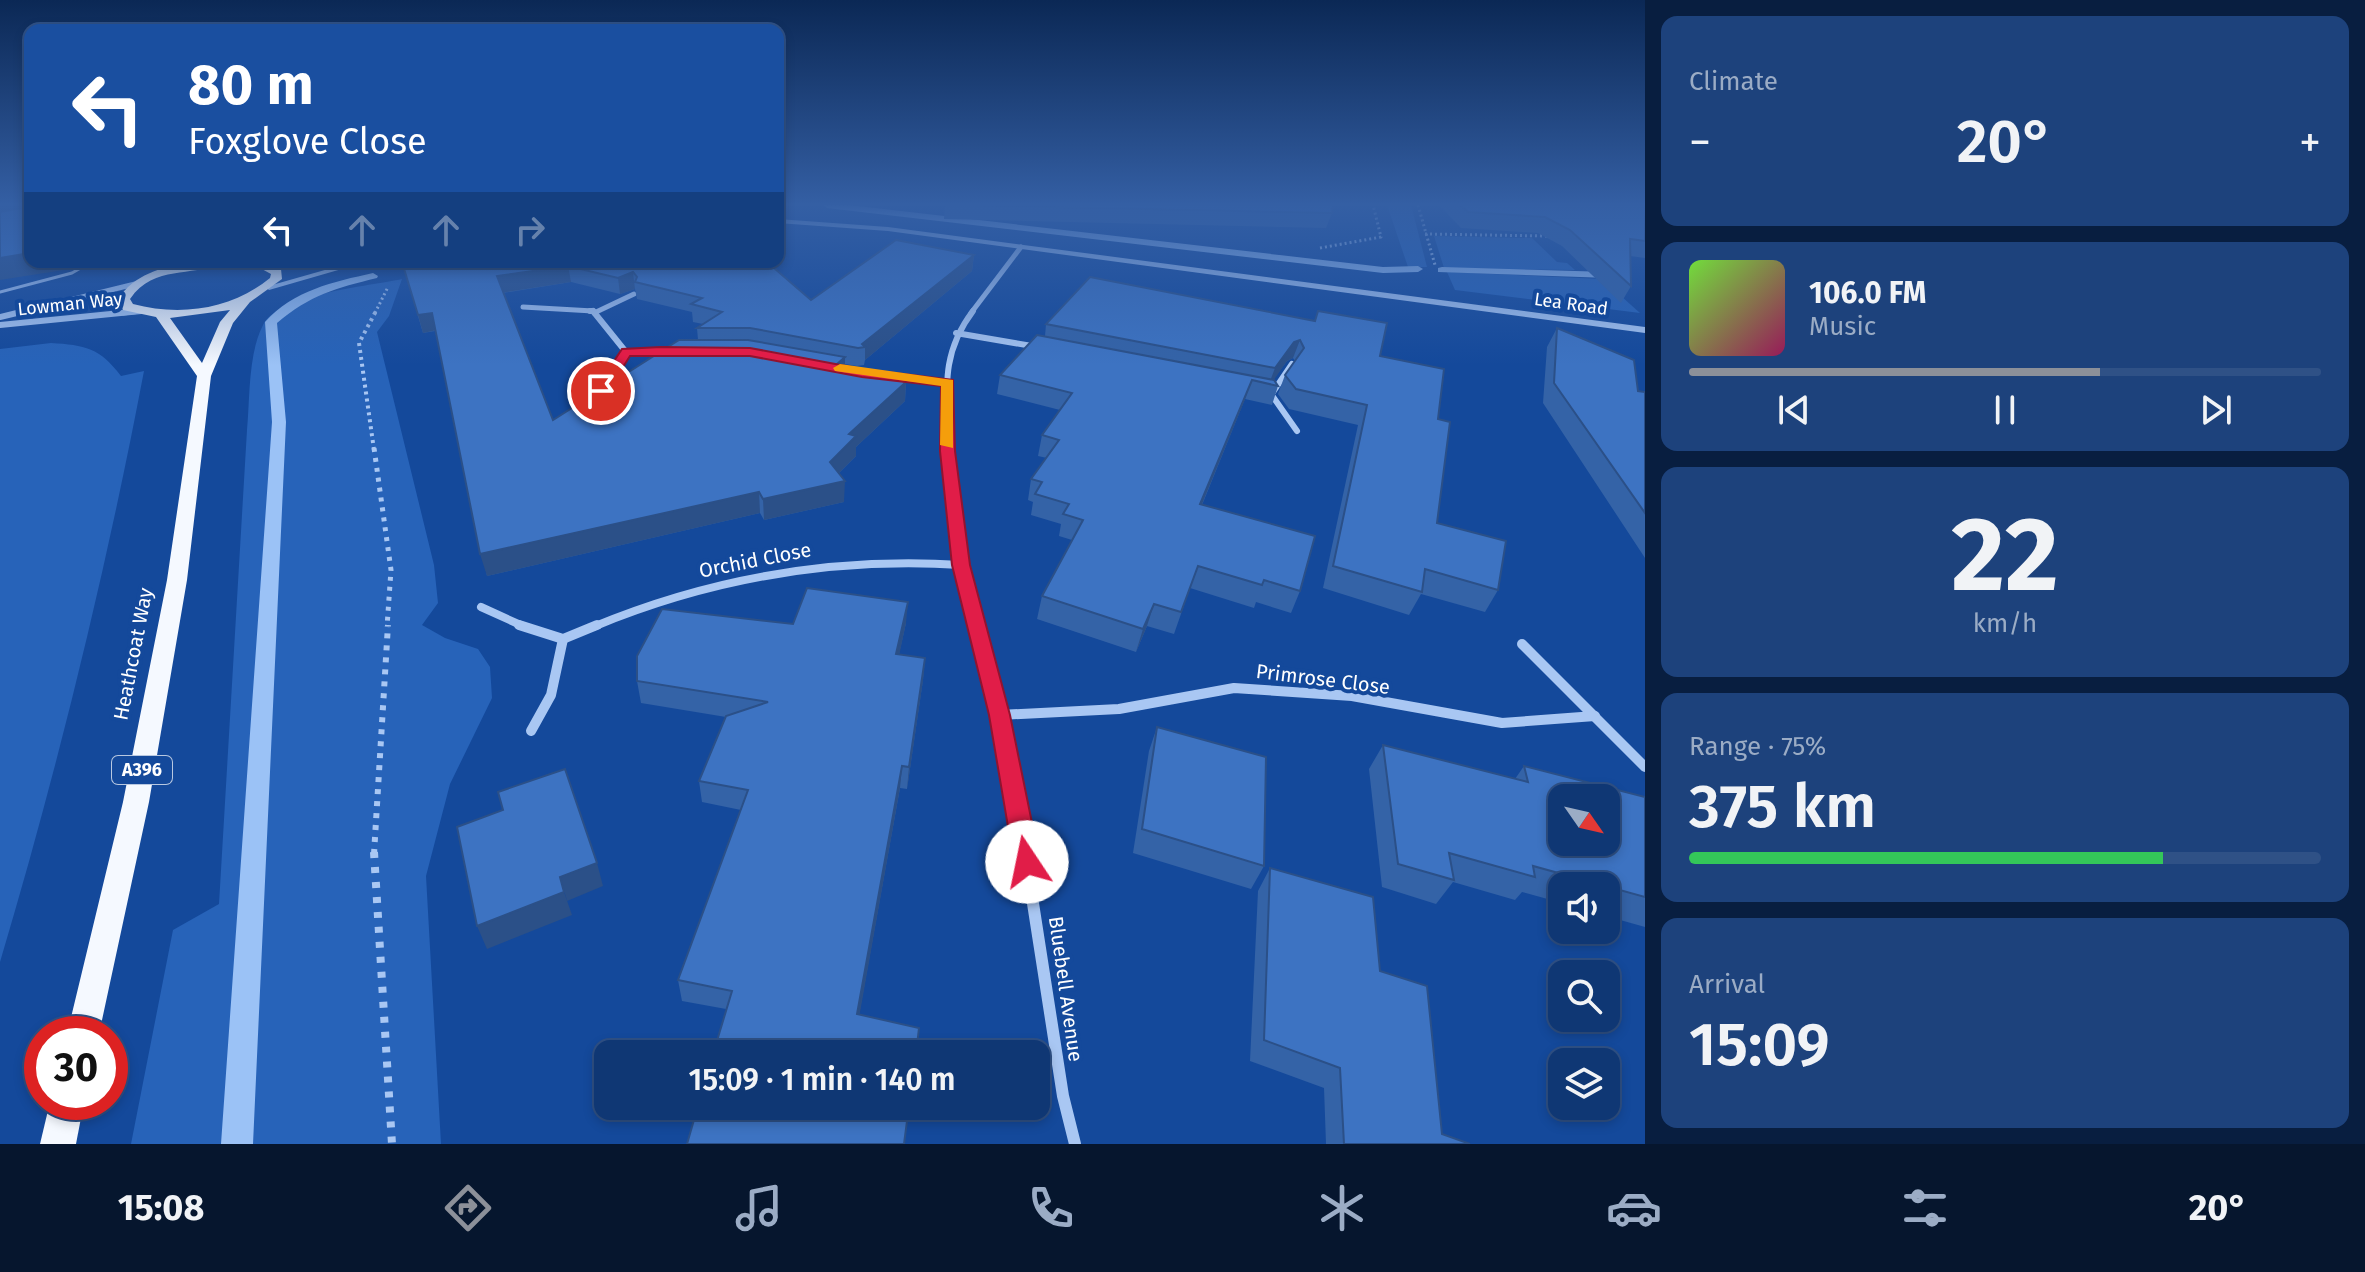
<!DOCTYPE html>
<meta charset="utf-8">
<style>
:root{--surface:#0f3774;--page:#1d427c;--text:#f1f3f6;--muted:#9bacc5;--line:#2f5186;--accent:#8c9099}
body{margin:0;font-family:"Fira Sans",sans-serif;background:var(--page);color:var(--text);height:100vh;display:flex;flex-direction:column;font-size:30px;white-space:nowrap}
*{box-sizing:border-box;margin:0}
p{font-size:26px;color:var(--muted)}
.icon{flex:none;width:44px;height:44px;fill:none;stroke:currentColor;stroke-width:2;stroke-linecap:round;stroke-linejoin:round}
.map{position:relative;flex:1;overflow:hidden}
.sheet{display:flex;flex-direction:column;gap:16px;padding:16px;background:#081e40;width:720px}
.sheet>*{flex:none}
.hud{position:absolute;left:24px;top:24px;width:760px;height:244px;border-radius:16px;box-shadow:0 4px 12px #0003,0 0 0 2px var(--line);background:#1a4fa0;color:#fff;overflow:hidden}
.needle{width:52px;rotate:124deg}
.buttons{position:absolute;left:1548px;top:784px;display:grid;gap:16px}
.buttons a{display:grid;place-items:center;width:72px;height:72px;border-radius:16px;background:var(--surface);box-shadow:0 4px 12px #0003,0 0 0 2px var(--line);font-size:40px}
.speed{position:absolute;left:24px;top:1016px;display:flex;gap:16px;font-size:40px;font-weight:700;text-align:center}
.speed>*{display:grid;place-content:center;width:104px;height:104px;border-radius:50%;background:var(--surface);box-shadow:0 4px 12px #0003,0 0 0 2px var(--line);line-height:1}
.speed .limit{border:12px solid #d22;background:#fff;color:#111}
.pin{position:absolute;display:grid;place-items:center;width:68px;height:68px;color:#fff;margin:-34px;border:4px solid #fff;border-radius:50%;box-shadow:0 2px 8px #0007}
.me{position:absolute;width:88px;margin:-44px;rotate:349deg;stroke-linejoin:round;filter:drop-shadow(0 0 6px #0008)}
.turn{display:flex;align-items:center;gap:28px;height:168px;padding:0 32px;font-size:36px}
.turn .icon{width:104px;height:104px;stroke-width:2.5}
.turn b{display:block;font-size:56px;line-height:68px}
.lanes{display:flex;align-items:center;height:76px;padding:0 32px;background:#0003;justify-content:center;gap:40px;direction:ltr}
.lanes .off{opacity:.35}
.big{font-size:60px;font-weight:600;line-height:1.1}
.sheet .widget{flex:1;display:flex;flex-direction:column;justify-content:center;gap:12px;min-width:0;padding:0 28px;border-radius:16px;background:var(--page)}
.sheet .dial{align-items:center;gap:0}
.dial b{font-size:104px;line-height:1}
.song{display:flex;align-items:center;gap:24px}
.cover{width:96px;height:96px;border-radius:12px;background:linear-gradient(135deg,hsl(100 70% 55%),hsl(330 70% 35%))}
.played{height:8px;border-radius:4px;background:linear-gradient(90deg,var(--accent) 65%,var(--line) 65%)}
.keys{display:flex;justify-content:space-around;direction:ltr}
.heat{display:flex;justify-content:space-between;align-items:center;font-size:44px;direction:ltr}
.charge{height:12px;border-radius:6px;background:linear-gradient(90deg,#34c759 75%,var(--line) 0)}
.trip{position:absolute;left:594px;top:1040px;width:456px;height:80px;border-radius:16px;background:var(--surface);box-shadow:0 4px 12px #0003,0 0 0 2px var(--line);font-weight:600;line-height:80px;text-align:center}
.menu{display:flex;height:128px;justify-content:space-around;align-items:center;background:#06162e;color:var(--muted)}
.menu .icon{width:56px;height:56px}
.menu .active{color:var(--accent)}
.menu b{font-size:36px;color:var(--text)}
main{display:flex;flex:1;min-height:0}
.map>svg:first-child{display:block}
.green{fill:#2763b9}
.lines{fill:none;stroke-linecap:round;stroke-linejoin:round}
.stream{fill:#9bc2f6;fill-rule:evenodd}
.path-far4{stroke:#a9c7f3;stroke-width:3;stroke-dasharray:2 3;stroke-linecap:butt}
.path-far3{stroke:#a9c7f3;stroke-width:4;stroke-dasharray:3 4;stroke-linecap:butt}
.path-far2{stroke:#a9c7f3;stroke-width:5;stroke-dasharray:4 6;stroke-linecap:butt}
.path-far1{stroke:#a9c7f3;stroke-width:6;stroke-dasharray:5 7;stroke-linecap:butt}
.path{stroke:#a9c7f3;stroke-width:8;stroke-dasharray:6 9;stroke-linecap:butt}
.service{stroke:#a9c7f3;stroke-width:3}
.minor-far4{stroke:#a9c7f3;stroke-width:5}
.minor-far3{stroke:#a9c7f3;stroke-width:6}
.minor-far2{stroke:#a9c7f3;stroke-width:8}
.minor-far1{stroke:#a9c7f3;stroke-width:10}
.minor{stroke:#a9c7f3;stroke-width:12}
.tertiary{fill:#a9c7f3;fill-rule:evenodd}
.primary{fill:#f5f9ff;fill-rule:evenodd}
.wall{fill:#3463a7;fill-rule:evenodd}
.shaded-wall{fill:#2b5088}
.building{fill:#3d73c2;stroke:#2b5088;stroke-width:2;fill-rule:evenodd}
.route{fill:#e11d48;stroke:#92132f;stroke-width:2}
.slow{fill:#f59e0b}
.labels{text-anchor:middle;stroke-width:8;stroke-linejoin:round;paint-order:stroke}
.far-street-label{font-size:18px;fill:#fff;stroke:#14499b}
.shield{fill:#14499b;stroke:#b8c8e1;stroke-width:2}
.shield-label{font-size:18px;font-weight:bold;fill:#fff}
.street-label{font-size:20px;fill:#fff;stroke:#14499b}
</style>
<main>
<div class="map">
<svg width="1645" height="1144" viewBox="0 0 1645 1144">
<rect width="100%" height="100%" fill="#14499b"/>
<g class="green">
<polygon points="1387,205 1411,205 1427,267 1408,267"/>
<polygon points="1434,236 1532,238 1557,262 1567,263 1575,270 1444,268"/>
<polygon points="1447,272 1602,279 1640,313 1455,290"/>
<path d="M 402,279 L 389,316 L 377,332 L 434,565 L 438,603 L 422,625 L 445,638 L 478,649 L 490,667 L 492,698 L 450,784 L 426,876 L 441,1144 L 131,1144 L 173,930 L 219,904 L 247,430 C 250,398 248,354 263,325 C 278,294 370,286 402,279 Z"/>
<path d="M 51,343 C 85,345 100,348 121,376 L 144,371 C 106,571 58,767 0,962 L 0,349 Z"/>
</g>
<g class="lines">
<g class="stream">
<polygon points="823,205 849,205 1383,267 1418,266 1423,269 1418,272 1383,273 827,208"/>
<polygon points="1442,267 1609,272 1614,275 1609,278 1438,272 1438,268"/>
<path d="M 373,273 L 378,276 L 377,278 C 336,288 310,295 277,323 L 286,422 L 253,1144 L 221,1144 L 272,422 L 265,322 C 294,290 333,282 373,273 Z"/>
</g>
<g class="path-far4">
<polyline points="1418,205 1435,265"/>
<polyline points="1425,234 1548,236"/>
<polyline points="1320,248 1381,237 1373,205"/>
<polyline points="375,313 388,287"/>
</g>
<polyline class="path-far3" points="374,450 359,343 376,311"/>
<polyline class="path-far2" points="374,448 391,570 387,627"/>
<polyline class="path-far1" points="374,854 388,625"/>
<polyline class="path" points="374,852 392,1144"/>
<polyline class="service" points="0,292 72,273 91,262"/>
<g class="minor-far4">
<polyline points="778,211 781,205"/>
<polyline points="523,307 593,311"/>
<polyline points="17,313 139,283"/>
<polyline points="123,313 141,311"/>
<polyline points="594,313 634,294"/>
<polyline points="971,313 1021,247"/>
</g>
<g class="minor-far3">
<polyline points="590,311 593,311"/>
<polyline points="593,311 626,352 597,398"/>
<polyline points="0,317 25,311"/>
<polyline points="0,325 141,311"/>
<polyline points="956,333 1038,347"/>
<polyline points="626,352 670,351"/>
<polyline points="865,373 948,383"/>
<polyline points="1273,392 1292,364"/>
<polyline points="1271,394 1297,431"/>
<path d="M 948,450 C 948,396 938,357 973,311"/>
</g>
<g class="minor-far2">
<polyline points="948,448 961,565 977,627"/>
<polyline points="481,607 525,627"/>
<path d="M 593,627 C 711,578 833,557 961,565"/>
</g>
<g class="minor-far1">
<polyline points="519,625 563,639 597,625"/>
<polyline points="976,625 999,715 1025,854"/>
<polyline points="1522,644 1645,767"/>
<polyline points="999,715 1119,709 1234,688 1352,696 1502,723 1595,716"/>
<polyline points="531,731 551,695 563,639"/>
</g>
<polyline class="minor" points="1025,852 1063,1096 1075,1144"/>
<g class="tertiary">
<polygon points="778,219 888,227 1645,327 1645,333 888,231 778,223"/>
<polygon points="353,262 366,262 269,290 265,287"/>
</g>
<g class="primary">
<path d="M 189,262 L 219,262 C 192,279 155,263 130,299 L 133,304 C 181,317 232,309 270,278 L 271,274 L 249,262 L 265,262 L 281,269 L 282,279 L 250,302 L 233,323 L 211,376 L 187,580 L 149,802 L 99,1034 L 67,1034 L 123,802 L 167,580 L 197,376 L 156,317 L 123,310 L 118,299 C 135,274 160,268 189,262 ZM 230,310 L 220,322 L 202,363 L 170,318 Z"/>
<polygon points="50,1102 84,1102 76,1144 40,1144"/>
</g>
</g>
<g class="wall">
<polygon points="945,205 1332,213 1326,228 944,219"/>
<polygon points="1439,205 1645,205 1645,258 1630,256 1631,286 1621,303 1562,246 1538,233 1461,228"/>
<path d="M 974,255 L 972,271 L 865,360 L 864,365 L 857,366 L 845,364 L 845,366 L 906,382 L 905,401 L 856,447 L 856,456 L 839,473 L 844,502 L 764,520 L 760,513 L 487,576 L 435,331 L 423,333 L 402,262 L 767,262 L 811,300 ZM 571,282 L 620,294 L 635,289 L 637,299 L 692,312 L 693,322 L 703,324 L 697,328 L 698,340 L 553,420 L 503,293 Z"/>
<polygon points="1090,277 1380,356 1438,419 1437,523 1498,590 1485,612 1421,594 1409,615 1323,588 1358,425 1289,409 1278,394 1285,375 1295,361 1293,358 1287,361 1273,380 1278,386 1272,405 1245,399 1202,505 1300,591 1291,613 1256,602 1254,608 1190,588 1174,634 1147,626 1136,652 1037,619 1042,596 1072,540 1059,536 1061,524 1031,515 1033,502 1028,500 1031,479 1047,458 1038,456 1042,435 1060,410 997,394 1000,375 1045,336 1046,324"/>
<polygon points="1557,328 1638,391 1645,392 1645,558 1543,403 1547,347"/>
<polygon points="906,623 899,654 925,658 923,680 907,789 900,788 859,1015 726,1009 682,1001 678,980 741,810 702,802 699,781 726,717 641,703 637,681 793,624"/>
<polygon points="1157,727 1264,866 1251,889 1133,853 1149,751"/>
<polygon points="1383,745 1515,779 1524,766 1645,797 1645,927 1606,916 1606,886 1562,886 1562,903 1522,892 1515,900 1453,882 1436,904 1382,887 1369,769"/>
<polygon points="1270,868 1380,971 1442,1134 1470,1144 1326,1144 1324,1088 1250,1061 1258,891"/>
</g>
<g class="shaded-wall">
<polygon points="0,205 25,205 0,224"/>
<polygon points="30,253 30,262 73,262 70,269 0,280 0,258"/>
<polygon points="974,255 972,271 865,360 865,347 862,344"/>
<polygon points="568,266 571,282 500,293 497,276"/>
<polygon points="633,272 635,289 620,294 618,278"/>
<polygon points="432,313 437,330 423,333 418,315"/>
<polygon points="1300,340 1293,358 1287,361 1271,384 1269,384 1275,368 1294,342"/>
<polygon points="845,357 845,376 837,364"/>
<polygon points="1252,380 1245,399 1193,526 1200,504"/>
<polygon points="906,382 905,401 856,447 856,456 830,482 830,462 849,434"/>
<polygon points="845,481 844,502 764,520 763,499"/>
<polygon points="759,492 760,513 487,576 480,554"/>
<polygon points="908,602 906,623 895,675 896,654"/>
<polygon points="1154,604 1147,626 1136,652 1143,629"/>
<polygon points="925,658 923,680 907,789 909,767"/>
<polygon points="902,766 900,788 856,1035 857,1014"/>
<polygon points="597,863 603,886 567,901 560,877"/>
<polygon points="564,892 572,915 487,949 477,926"/>
</g>
<g class="building">
<polygon points="24,205 30,205 30,253 0,258 0,212 21,208"/>
<polygon points="959,205 1333,205 1332,213"/>
<polygon points="1460,205 1645,205 1645,241 1630,239 1631,286 1570,230 1545,217 1468,212"/>
<polygon points="896,240 974,255 862,344 865,347 858,348 750,328 697,328 722,312 691,304 702,298 635,282 637,277 633,272 618,278 568,266 497,276 553,420 679,340 748,340 845,357 837,364 906,382 849,434 856,436 830,462 845,481 763,499 759,492 480,554 432,313 418,315 402,262 767,262 811,300"/>
<polygon points="1090,277 1315,321 1318,311 1387,323 1380,356 1444,369 1438,419 1450,422 1437,523 1506,541 1498,590 1425,569 1422,592 1333,566 1367,405 1296,389 1285,375 1304,348 1300,340 1294,342 1275,368 1046,324"/>
<polygon points="1557,328 1634,360 1638,391 1645,392 1645,513 1554,383"/>
<polygon points="1037,335 1274,380 1278,386 1252,380 1200,504 1315,536 1300,591 1264,580 1262,585 1198,566 1181,612 1154,604 1143,629 1042,596 1083,520 1063,514 1069,504 1035,494 1042,482 1031,479 1059,440 1042,435 1072,393 1000,375"/>
<polygon points="807,588 908,602 896,654 925,658 909,767 902,766 857,1014 919,1028 916,1054 713,1054 732,991 678,980 748,790 699,781 726,716 768,702 637,681 637,656 662,609 793,624"/>
<polygon points="1157,727 1266,757 1264,866 1142,829"/>
<path d="M 1383,745 L 1528,782 L 1524,766 L 1645,797 L 1645,897 L 1533,866 L 1535,877 L 1449,853 L 1454,880 L 1398,864 ZM 1562,798 L 1606,798 L 1606,842 L 1562,842 Z"/>
<polygon points="565,769 597,863 560,877 564,892 477,926 457,827 503,810 498,792"/>
<polygon points="1270,868 1373,897 1380,971 1427,986 1442,1134 1470,1144 1344,1144 1340,1068 1264,1040"/>
<polygon points="698,1106 909,1106 904,1144 687,1144"/>
</g>
<linearGradient id="sky" x2="0" y2="1"><stop stop-color="#0b2855"/><stop offset="0.56" stop-color="#345fa4"/><stop offset="1" stop-color="#345fa4" stop-opacity="0"/></linearGradient>
<rect width="1645" height="365" fill="url(#sky)"/>
<polygon class="route" points="661,347 750,348 862,369 953,380 955,451 970,565 1010,715 1040,862 1036,870 1027,873 1018,870 1014,862 989,715 952,565 940,451 941,386 862,377 750,356 630,356 606,394 594,391 622,349"/>
<polygon class="slow" points="840,364 953,380 953,448 940,445 941,386 835,371 833,368"/>
<g class="labels">
<g class="far-street-label">
<text transform="translate(70 304) rotate(-6)" y="6">Lowman Way</text>
<text transform="translate(1571 304) rotate(8)" y="6">Lea Road</text>
</g>
<rect class="shield" x="112" y="756" width="60" height="28" rx="6"/>
<g class="shield-label">
<text x="142" y="776">A396</text>
</g>
<g class="street-label">
<text transform="translate(755 560) rotate(-11)" y="7">Orchid Close</text>
<text transform="translate(133 654) rotate(-79)" y="7">Heathcoat Way</text>
<text transform="translate(1323 679) rotate(7)" y="7">Primrose Close</text>
<text transform="translate(1066 989) rotate(82)" y="7">Bluebell Avenue</text>
</g>
</g>
</svg>
<div class="buttons">
<a><svg class="needle" viewBox="-14 -14 28 28"><path d="M0-13l5 13h-10z" fill="#e53935"/><path d="M0 13l5-13h-10z" fill="#9bacc5"/></svg></a>
<a><svg class="icon" aria-label="sound" viewBox="0 0 24 24"><path d="M4 9h4l5-4v14l-5-4H4zM17 9q2 3 0 6"/></svg></a>
<a><svg class="icon" aria-label="search" viewBox="0 0 24 24"><circle cx="10" cy="10" r="6"/><path d="M15 15l6 6"/></svg></a>
<a><svg class="icon" aria-label="layers" viewBox="0 0 24 24"><path d="M12 4l9 5-9 5-9-5zM3 14l9 5 9-5"/></svg></a>
</div>
<div class="speed"><div class="limit">30</div></div>
<div class="pin" style="left:601px;top:391px;background:#d93025"><svg class="icon" aria-label="arrive" viewBox="0 0 24 24"><path d="M6 21V4h12l-3 4 3 4H6"/></svg></div>
<svg class="me" style="left:1027px;top:862px" viewBox="-20 -20 40 40"><circle r="19" fill="#fff"/><path d="M0-13L10 11 0 6-10 11z" fill="#e11d48"/></svg>
<div class="trip">15:09 · 1 min · 140 m</div>
<div class="hud">
<div class="turn"><svg class="icon" aria-label="left" viewBox="0 0 24 24"><path d="M17 20v-9H6M10 6l-5 5 5 5"/></svg><div><b>80 m</b>Foxglove Close</div></div>
<div class="lanes"><svg class="icon" aria-label="left" viewBox="0 0 24 24"><path d="M17 20v-9H6M10 6l-5 5 5 5"/></svg><svg class="icon off" aria-label="ahead" viewBox="0 0 24 24"><path d="M12 20V5M6 11l6-6 6 6"/></svg><svg class="icon off" aria-label="ahead" viewBox="0 0 24 24"><path d="M12 20V5M6 11l6-6 6 6"/></svg><svg class="icon off" aria-label="right" viewBox="0 0 24 24"><path d="M7 20v-9h11M14 6l5 5-5 5"/></svg></div>
</div>
</div>
<section class="sheet">
<div class="widget"><p>Climate</p>
<div class="heat"><a>−</a><b class="big">20°</b><a>+</a></div>
</div>
<div class="widget">
<div class="song"><i class="cover"></i><div><b>106.0 FM</b><p>Music</p></div></div>
<div class="played"></div>
<div class="keys"><svg class="icon" aria-label="previous" viewBox="0 0 24 24"><path d="M18 5L8 12l10 7zM5 5v14"/></svg><svg class="icon" aria-label="pause" viewBox="0 0 24 24"><path d="M8 5v14M16 5v14"/></svg><svg class="icon" aria-label="next" viewBox="0 0 24 24"><path d="M6 5l10 7-10 7zM19 5v14"/></svg></div>
</div>
<div class="widget dial"><b>22</b><p>km/h</p></div>
<div class="widget"><p>Range · 75%</p><b class="big">375 km</b><div class="charge"></div></div>
<div class="widget"><p>Arrival</p><b class="big">15:09</b></div>
</section>
</main>
<nav class="menu">
<b>15:08</b>
<svg class="icon active" aria-label="directions" viewBox="0 0 24 24"><path d="M12 3l9 9-9 9-9-9zM9 14v-3h6M13 9l2 2-2 2"/></svg>
<svg class="icon" aria-label="music" viewBox="0 0 24 24"><path d="M9 18V5l10-2v13"/><circle cx="6" cy="18" r="3"/><circle cx="16" cy="16" r="3"/></svg>
<svg class="icon" aria-label="phone" viewBox="0 0 24 24"><path d="M5 4h4l2 5-3 2q2 4 5 5l2-3 5 2v4C11 20 4 13 5 4z"/></svg>
<svg class="icon" aria-label="climate" viewBox="0 0 24 24"><path d="M12 3v18M4 7l16 10M4 17L20 7"/></svg>
<svg class="icon" aria-label="car" viewBox="0 0 24 24"><path d="M5 17H2v-5l4-1 3-4h7l3 4 3 1v5h-3M9 17h6M6 11h13"/><circle cx="7" cy="17" r="2"/><circle cx="17" cy="17" r="2"/></svg>
<svg class="icon" aria-label="filters" viewBox="0 0 24 24"><path d="M4 7h16M4 17h16"/><circle cx="9" cy="7" r="2"/><circle cx="15" cy="17" r="2"/></svg>
<b>20°</b>
</nav>
